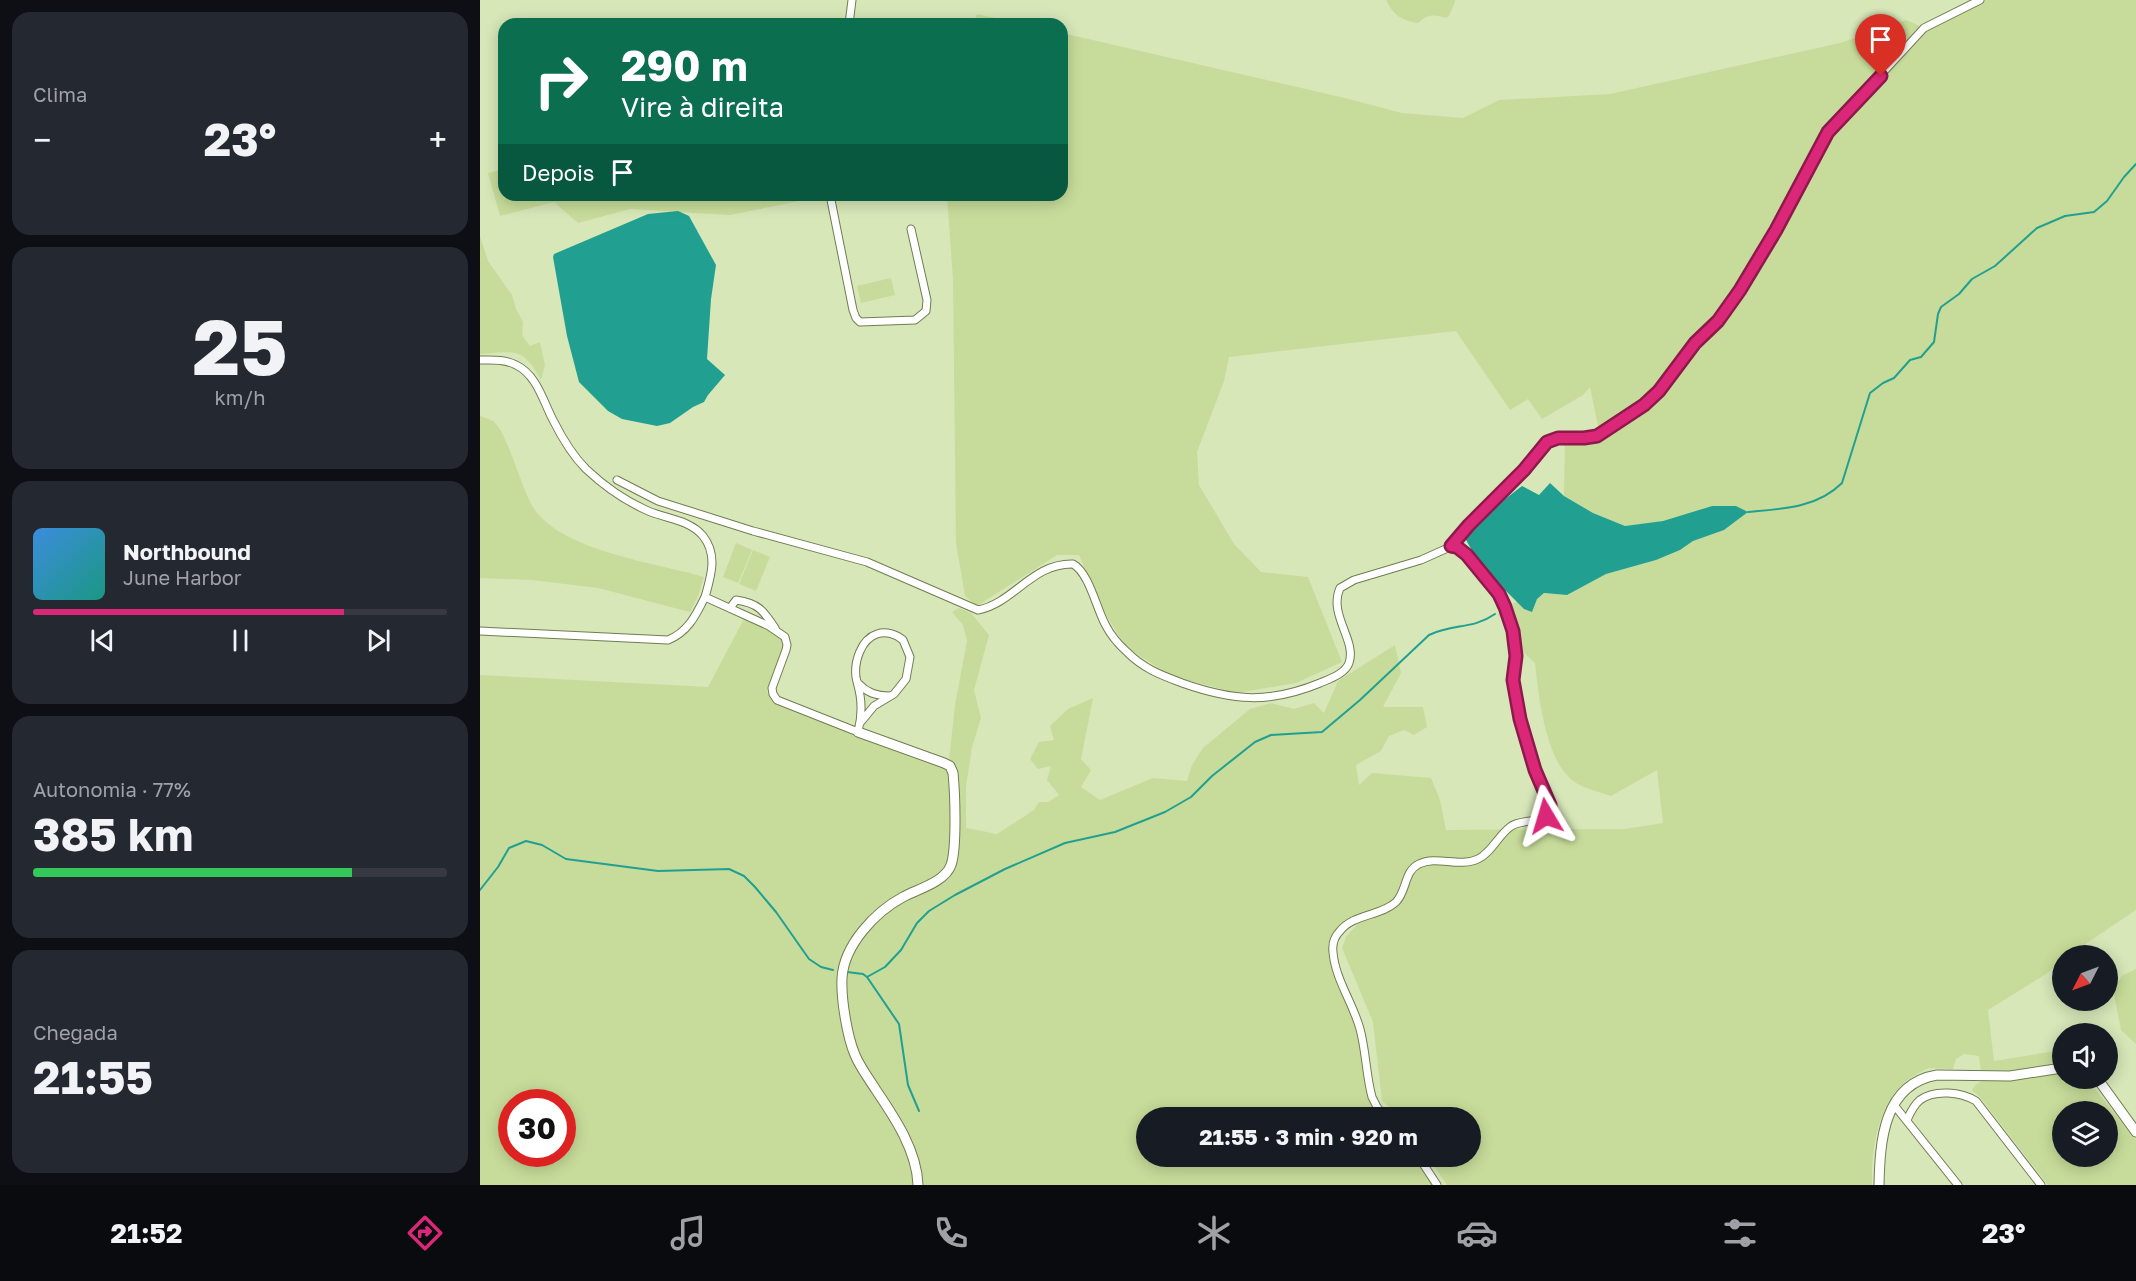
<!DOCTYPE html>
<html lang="pt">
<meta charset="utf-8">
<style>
:root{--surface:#171b24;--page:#242831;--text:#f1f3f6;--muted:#9ea1a6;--line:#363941;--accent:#db2777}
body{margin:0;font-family:"Golos Text",sans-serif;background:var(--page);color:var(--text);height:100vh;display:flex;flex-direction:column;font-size:22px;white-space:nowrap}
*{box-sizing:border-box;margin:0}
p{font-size:20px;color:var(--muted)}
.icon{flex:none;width:33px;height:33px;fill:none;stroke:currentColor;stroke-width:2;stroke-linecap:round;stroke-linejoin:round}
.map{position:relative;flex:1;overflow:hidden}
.panel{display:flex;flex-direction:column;gap:12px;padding:12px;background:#0d0f14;width:480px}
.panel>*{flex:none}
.guide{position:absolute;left:18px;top:18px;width:570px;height:183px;border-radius:18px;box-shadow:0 3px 15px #0003;background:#0b6e4f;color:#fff;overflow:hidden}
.needle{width:39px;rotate:228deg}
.fabs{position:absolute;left:1572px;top:945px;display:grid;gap:12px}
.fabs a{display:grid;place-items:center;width:66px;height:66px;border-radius:50%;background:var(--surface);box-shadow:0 3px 15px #0003;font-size:30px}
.speed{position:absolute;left:18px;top:1089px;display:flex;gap:12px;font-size:30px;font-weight:700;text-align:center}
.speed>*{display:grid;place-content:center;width:78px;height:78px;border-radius:50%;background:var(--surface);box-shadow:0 3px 15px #0003;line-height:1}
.speed .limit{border:9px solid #d22;background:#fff;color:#111}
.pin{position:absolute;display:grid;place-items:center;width:51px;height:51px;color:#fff;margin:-62px -26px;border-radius:50% 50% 50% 0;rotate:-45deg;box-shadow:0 0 6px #0007}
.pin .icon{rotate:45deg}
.me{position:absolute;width:66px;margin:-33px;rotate:353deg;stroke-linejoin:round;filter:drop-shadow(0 0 4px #0008)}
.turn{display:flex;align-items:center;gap:21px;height:126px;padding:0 24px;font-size:27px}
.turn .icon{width:78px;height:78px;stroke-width:2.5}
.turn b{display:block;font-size:42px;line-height:51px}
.then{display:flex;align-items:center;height:57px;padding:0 24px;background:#0003;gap:12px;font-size:22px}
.big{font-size:45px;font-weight:700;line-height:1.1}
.panel .widget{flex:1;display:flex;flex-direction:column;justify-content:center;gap:9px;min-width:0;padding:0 21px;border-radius:18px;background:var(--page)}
.panel .dial{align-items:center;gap:0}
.dial b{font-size:78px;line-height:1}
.song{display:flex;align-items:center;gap:18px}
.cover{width:72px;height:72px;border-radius:9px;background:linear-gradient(135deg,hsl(210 70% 55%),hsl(170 70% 35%))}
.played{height:6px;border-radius:3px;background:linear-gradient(90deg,var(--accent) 75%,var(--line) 75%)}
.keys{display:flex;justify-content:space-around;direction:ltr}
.heat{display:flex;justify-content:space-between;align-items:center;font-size:33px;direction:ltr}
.charge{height:9px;border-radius:4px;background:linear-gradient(90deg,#34c759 77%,var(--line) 0)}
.trip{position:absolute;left:656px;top:1107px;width:345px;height:60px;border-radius:30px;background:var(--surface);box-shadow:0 3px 15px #0003;font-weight:700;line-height:60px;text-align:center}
.tabs{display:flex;height:96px;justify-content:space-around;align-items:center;background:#090b0e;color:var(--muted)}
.tabs .icon{width:42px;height:42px}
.tabs .on{color:var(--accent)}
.tabs b{font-size:27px;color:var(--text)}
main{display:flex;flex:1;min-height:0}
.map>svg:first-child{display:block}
.green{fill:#c7dc9a;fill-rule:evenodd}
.water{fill:#21a091}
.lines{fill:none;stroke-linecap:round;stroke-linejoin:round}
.stream{stroke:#21a091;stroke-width:2}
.street-casing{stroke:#707d52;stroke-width:9}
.secondary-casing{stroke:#707d52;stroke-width:11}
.street{stroke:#fff;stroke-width:7}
.secondary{stroke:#fff;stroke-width:9}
.route-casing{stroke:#8e194d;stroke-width:15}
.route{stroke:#db2777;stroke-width:10}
</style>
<main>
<section class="panel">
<div class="widget"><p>Clima</p>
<div class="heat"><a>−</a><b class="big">23°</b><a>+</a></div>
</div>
<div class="widget dial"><b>25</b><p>km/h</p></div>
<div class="widget">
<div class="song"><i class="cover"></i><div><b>Northbound</b><p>June Harbor</p></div></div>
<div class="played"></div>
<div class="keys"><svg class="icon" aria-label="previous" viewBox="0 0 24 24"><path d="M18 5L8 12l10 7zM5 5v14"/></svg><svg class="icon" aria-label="pause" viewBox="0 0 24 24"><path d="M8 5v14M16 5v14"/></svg><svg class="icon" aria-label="next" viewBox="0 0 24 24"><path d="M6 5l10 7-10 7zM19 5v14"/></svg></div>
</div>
<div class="widget"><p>Autonomia · 77%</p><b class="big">385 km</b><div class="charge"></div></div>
<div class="widget"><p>Chegada</p><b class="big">21:55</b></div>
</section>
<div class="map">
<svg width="1656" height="1185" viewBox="0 0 1656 1185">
<rect width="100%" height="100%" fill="#d7e7b8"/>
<g class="green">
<path d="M 906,0 L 975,0 L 975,2 L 969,16 L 966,18 C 953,14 948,14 938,23 C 920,20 914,15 906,0 Z"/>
<path d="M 1500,0 L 1656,0 L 1656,910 L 1589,955 L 1582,956 L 1582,961 L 1566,974 L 1508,1010 L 1514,1061 L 1582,1050 L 1582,1078 L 1607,1079 L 1656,1140 L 1656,1185 L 1568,1185 L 1499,1096 L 1492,1090 L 1495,1085 L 1502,1081 L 1499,1056 L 1484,1054 L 1476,1059 L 1473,1069 C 1466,1069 1457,1068 1450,1068 C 1445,1069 1441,1072 1437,1074 C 1399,1095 1391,1145 1392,1185 L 967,1185 L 948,1157 L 990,1156 L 990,1118 L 921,1117 L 902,1101 L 893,1022 L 862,948 L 866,937 L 884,917 L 861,929 L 852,949 L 873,1006 L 890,1090 L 906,1117 L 666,1118 L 666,1156 L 938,1157 L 957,1185 L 0,1185 L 0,675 L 228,687 L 264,619 L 297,633 L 304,641 L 303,651 L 287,692 L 291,700 L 468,769 L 475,705 L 487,641 L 483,625 L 472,612 L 479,608 L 491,613 L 509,635 L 494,690 L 501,718 L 492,747 L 486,787 L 486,828 L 517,834 L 554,810 L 559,802 L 568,802 L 579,795 L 567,780 L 571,766 L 558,769 L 550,759 L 559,742 L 574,740 L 570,726 L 588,709 L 613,698 L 601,759 L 611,770 L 601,787 L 620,800 L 673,778 L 707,781 L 712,765 L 723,748 L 770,709 L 791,703 L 814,709 L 834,703 L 844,713 L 858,681 L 915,645 L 921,673 L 903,707 L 943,707 L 947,727 L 934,735 L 924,730 L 909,736 L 901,751 L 876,765 L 879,785 L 892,773 L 951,778 L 960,800 L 966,830 L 1145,829 L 1183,823 L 1177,770 L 1131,796 C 1120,792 1106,789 1096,783 C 1065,763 1059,697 1055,663 L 1038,647 L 1018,614 L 1037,601 L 1044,609 L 1064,593 L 1087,595 L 1126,574 L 1176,560 L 1200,550 L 1213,541 L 1244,530 L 1268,512 L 1232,506 L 1183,521 L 1145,526 L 1113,513 L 1084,496 L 1085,437 L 1104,438 L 1128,429 L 1118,426 L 1110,387 L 1103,395 L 1062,419 L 1048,399 L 1030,410 L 976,331 L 749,357 L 744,381 L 717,452 L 719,485 L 754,544 L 781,572 L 828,577 L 862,662 L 816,683 L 757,693 L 691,676 L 646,647 L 624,612 L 599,555 L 577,555 L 497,606 L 485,596 L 476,543 L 473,280 L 467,195 L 582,195 L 582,33 L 869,99 L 922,113 L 983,118 L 1019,100 L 1130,94 L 1360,43 L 1426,20 L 1444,28 ZM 32,1102 L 82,1102 L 82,1154 L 32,1154 ZM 1582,1112 L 1628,1112 L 1628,1156 L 1582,1156 Z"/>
<polygon points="497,14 542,24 493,24"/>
<polygon points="24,169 24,195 349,195 250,215 150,209 98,223 74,202 20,216 8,173"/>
<path d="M 0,236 L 8,261 L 32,295 L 36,309 L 43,322 L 42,335 L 50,346 L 60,342 L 65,365 L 61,380 C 42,346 36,352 0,354 Z"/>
<polygon points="411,278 415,295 381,303 377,286"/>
<path d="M 0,416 C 4,417 9,419 13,421 C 27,431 41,488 53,507 C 80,551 177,563 224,577 L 218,596 L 210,612 L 118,588 L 52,580 L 0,578 Z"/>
<polygon points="256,543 272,550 258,583 243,577"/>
<polygon points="273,550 290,557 276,591 259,584"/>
<polygon points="1656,969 1656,1044 1641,1030 1633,989 1642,976"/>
</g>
<g class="water">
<polygon points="198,211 209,216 236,265 231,299 227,359 245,375 228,395 224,402 213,407 190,423 177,426 142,419 128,411 99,382 87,336 73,257 74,254 168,214"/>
<polygon points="1070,483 1084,496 1113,513 1145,526 1183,521 1232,506 1256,506 1268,512 1244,530 1213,541 1200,550 1176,560 1126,574 1087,595 1064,593 1057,599 1052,612 1044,609 1000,565 985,538 1020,503 1042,486 1059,495"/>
</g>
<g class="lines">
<g class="stream">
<path d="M 1268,512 C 1302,509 1337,508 1362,483 L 1390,393 L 1403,383 L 1414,378 L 1430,360 L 1441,357 L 1454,342 L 1458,314 L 1461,307 L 1479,294 L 1492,279 L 1515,266 L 1557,228 L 1585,216 L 1614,212 L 1627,201 L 1644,177 L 1656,164"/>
<polyline points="0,890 18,867 29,848 46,841 62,845 86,859 178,871 249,869 264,876 275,887 296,912 329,959 341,967 353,970"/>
<path d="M 367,972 L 383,974 L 387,977 L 405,967 L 421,950 L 437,923 L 449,911 L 475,895 L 525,869 L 585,843 L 635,832 L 685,812 L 711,797 L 732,776 L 775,742 L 791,735 L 842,732 L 880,700 L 949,635 C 974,623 992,630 1015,614"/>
<polyline points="387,977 419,1024 428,1085 439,1111"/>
</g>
<g class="street-casing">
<g id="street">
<polyline points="369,24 372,0"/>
<polyline points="350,195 373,310 376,318 380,322 435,320 446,311 447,300 431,229"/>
<path d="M 0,360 C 12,360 25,359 36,365 C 57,375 63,401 73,420 C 82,438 92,455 106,469 C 124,486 144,500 166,510 C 185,519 209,519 223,536 C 238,555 231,576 225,597 L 289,626 L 305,637 L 307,645 L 306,650 L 292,688 L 293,694 L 297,700 L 378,732 C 381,720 382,707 380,695 C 379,688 377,683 376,677 C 374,662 381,639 397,634 C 406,631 416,634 423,640 L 430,657 L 426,679 L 414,694 L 394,706 L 380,723"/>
<path d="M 137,480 L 178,501 L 273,531 L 387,562 L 498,610 C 534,603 552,563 593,564 C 609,573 616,607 625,624 C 630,634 638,644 647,652 C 664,669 681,675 702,683 C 753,701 789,704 840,683 C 849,679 865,674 869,663 C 877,640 848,615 860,588 L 874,580 L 941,560 L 970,547 L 977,547 L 987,555 L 1019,594 L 1025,607 L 1033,631 L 1036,656 L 1033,680 L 1040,719 L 1055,770 L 1070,805 L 1070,811 C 1063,825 1041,818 1030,827 C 1018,836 1011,853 998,859 C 979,868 957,855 939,864 C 924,871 927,891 916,902 C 901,916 873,914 860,931 C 855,936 852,944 853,952 C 855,979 873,1003 880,1029 C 886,1051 886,1075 892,1097 L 897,1107 L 906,1118"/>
<polyline points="971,547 989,525 1044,470 1067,442 1079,438 1104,438 1117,436 1164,405 1179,391 1215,343 1238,321 1260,290 1296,230 1348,132 1444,28 1500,0"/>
<path d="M 250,608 L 256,600 C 278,603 283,610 295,628"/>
<path d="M 0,631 L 188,640 C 208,632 216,615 225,597"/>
<path d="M 379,684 C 387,693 398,696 409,696"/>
<polyline points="1414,1105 1478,1185"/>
<path d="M 1427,1120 C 1430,1113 1434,1105 1440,1100 C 1455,1089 1481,1092 1496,1101 L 1561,1185"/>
<polyline points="938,1156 957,1185"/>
</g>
</g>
<g class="secondary-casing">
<g id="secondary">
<path d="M 378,732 L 464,763 L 470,766 L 473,773 C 475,793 477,848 471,865 C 465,882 438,889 423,897 C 395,912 364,945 362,978 C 361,999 367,1036 375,1055 C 380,1067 389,1079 396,1090 C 415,1118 437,1151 438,1185"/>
<polyline points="1617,1078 1656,1132"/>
<path d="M 1399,1185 C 1400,1142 1403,1084 1457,1075 L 1530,1076 L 1582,1068"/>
</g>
</g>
<use href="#street" class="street"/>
<use href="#secondary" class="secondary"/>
</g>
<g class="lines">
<g class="route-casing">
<polyline id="route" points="1066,816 1070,813 1070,805 1055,770 1040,719 1033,680 1036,656 1033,631 1025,607 1019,594 987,555 977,547 971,546 989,525 1044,470 1067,442 1078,438 1104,438 1117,436 1164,405 1179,391 1215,343 1238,321 1260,290 1296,230 1348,132 1401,76"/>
</g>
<use href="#route" class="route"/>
</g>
</svg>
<div class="fabs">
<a><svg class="needle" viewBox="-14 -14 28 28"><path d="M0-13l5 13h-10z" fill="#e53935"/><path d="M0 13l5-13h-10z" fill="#9ea1a6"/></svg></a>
<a><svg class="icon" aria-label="sound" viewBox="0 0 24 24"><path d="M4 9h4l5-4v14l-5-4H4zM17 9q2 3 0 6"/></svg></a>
<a><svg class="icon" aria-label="layers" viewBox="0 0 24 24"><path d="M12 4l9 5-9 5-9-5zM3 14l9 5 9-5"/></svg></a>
</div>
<div class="speed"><div class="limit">30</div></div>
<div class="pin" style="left:1401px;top:76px;background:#d93025"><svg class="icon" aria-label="arrive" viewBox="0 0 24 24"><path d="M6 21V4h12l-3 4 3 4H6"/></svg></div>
<svg class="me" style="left:1066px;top:816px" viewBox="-20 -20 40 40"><path d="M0-17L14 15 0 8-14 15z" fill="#db2777" stroke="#fff" stroke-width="4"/></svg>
<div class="trip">21:55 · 3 min · 920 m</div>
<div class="guide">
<div class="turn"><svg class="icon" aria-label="right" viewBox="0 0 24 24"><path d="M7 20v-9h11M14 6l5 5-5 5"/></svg><div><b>290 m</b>Vire à direita</div></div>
<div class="then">Depois<svg class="icon" aria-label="arrive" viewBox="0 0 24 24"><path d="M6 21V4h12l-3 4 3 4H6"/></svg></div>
</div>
</div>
</main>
<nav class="tabs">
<b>21:52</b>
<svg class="icon on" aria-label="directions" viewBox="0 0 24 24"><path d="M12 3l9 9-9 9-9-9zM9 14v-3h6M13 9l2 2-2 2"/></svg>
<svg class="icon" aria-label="music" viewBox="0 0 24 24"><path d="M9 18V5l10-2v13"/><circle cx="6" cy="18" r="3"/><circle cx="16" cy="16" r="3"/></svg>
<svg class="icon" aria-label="phone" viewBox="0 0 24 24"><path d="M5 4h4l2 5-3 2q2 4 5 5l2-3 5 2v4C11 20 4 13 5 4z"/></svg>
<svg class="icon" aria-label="climate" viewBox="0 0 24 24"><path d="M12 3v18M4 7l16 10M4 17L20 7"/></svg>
<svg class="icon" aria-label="car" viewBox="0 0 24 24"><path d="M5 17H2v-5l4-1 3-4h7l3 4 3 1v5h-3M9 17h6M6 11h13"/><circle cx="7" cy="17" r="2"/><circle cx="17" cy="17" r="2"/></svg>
<svg class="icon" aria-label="filters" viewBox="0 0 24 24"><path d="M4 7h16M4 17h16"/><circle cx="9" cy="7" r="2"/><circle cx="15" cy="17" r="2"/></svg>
<b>23°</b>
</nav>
